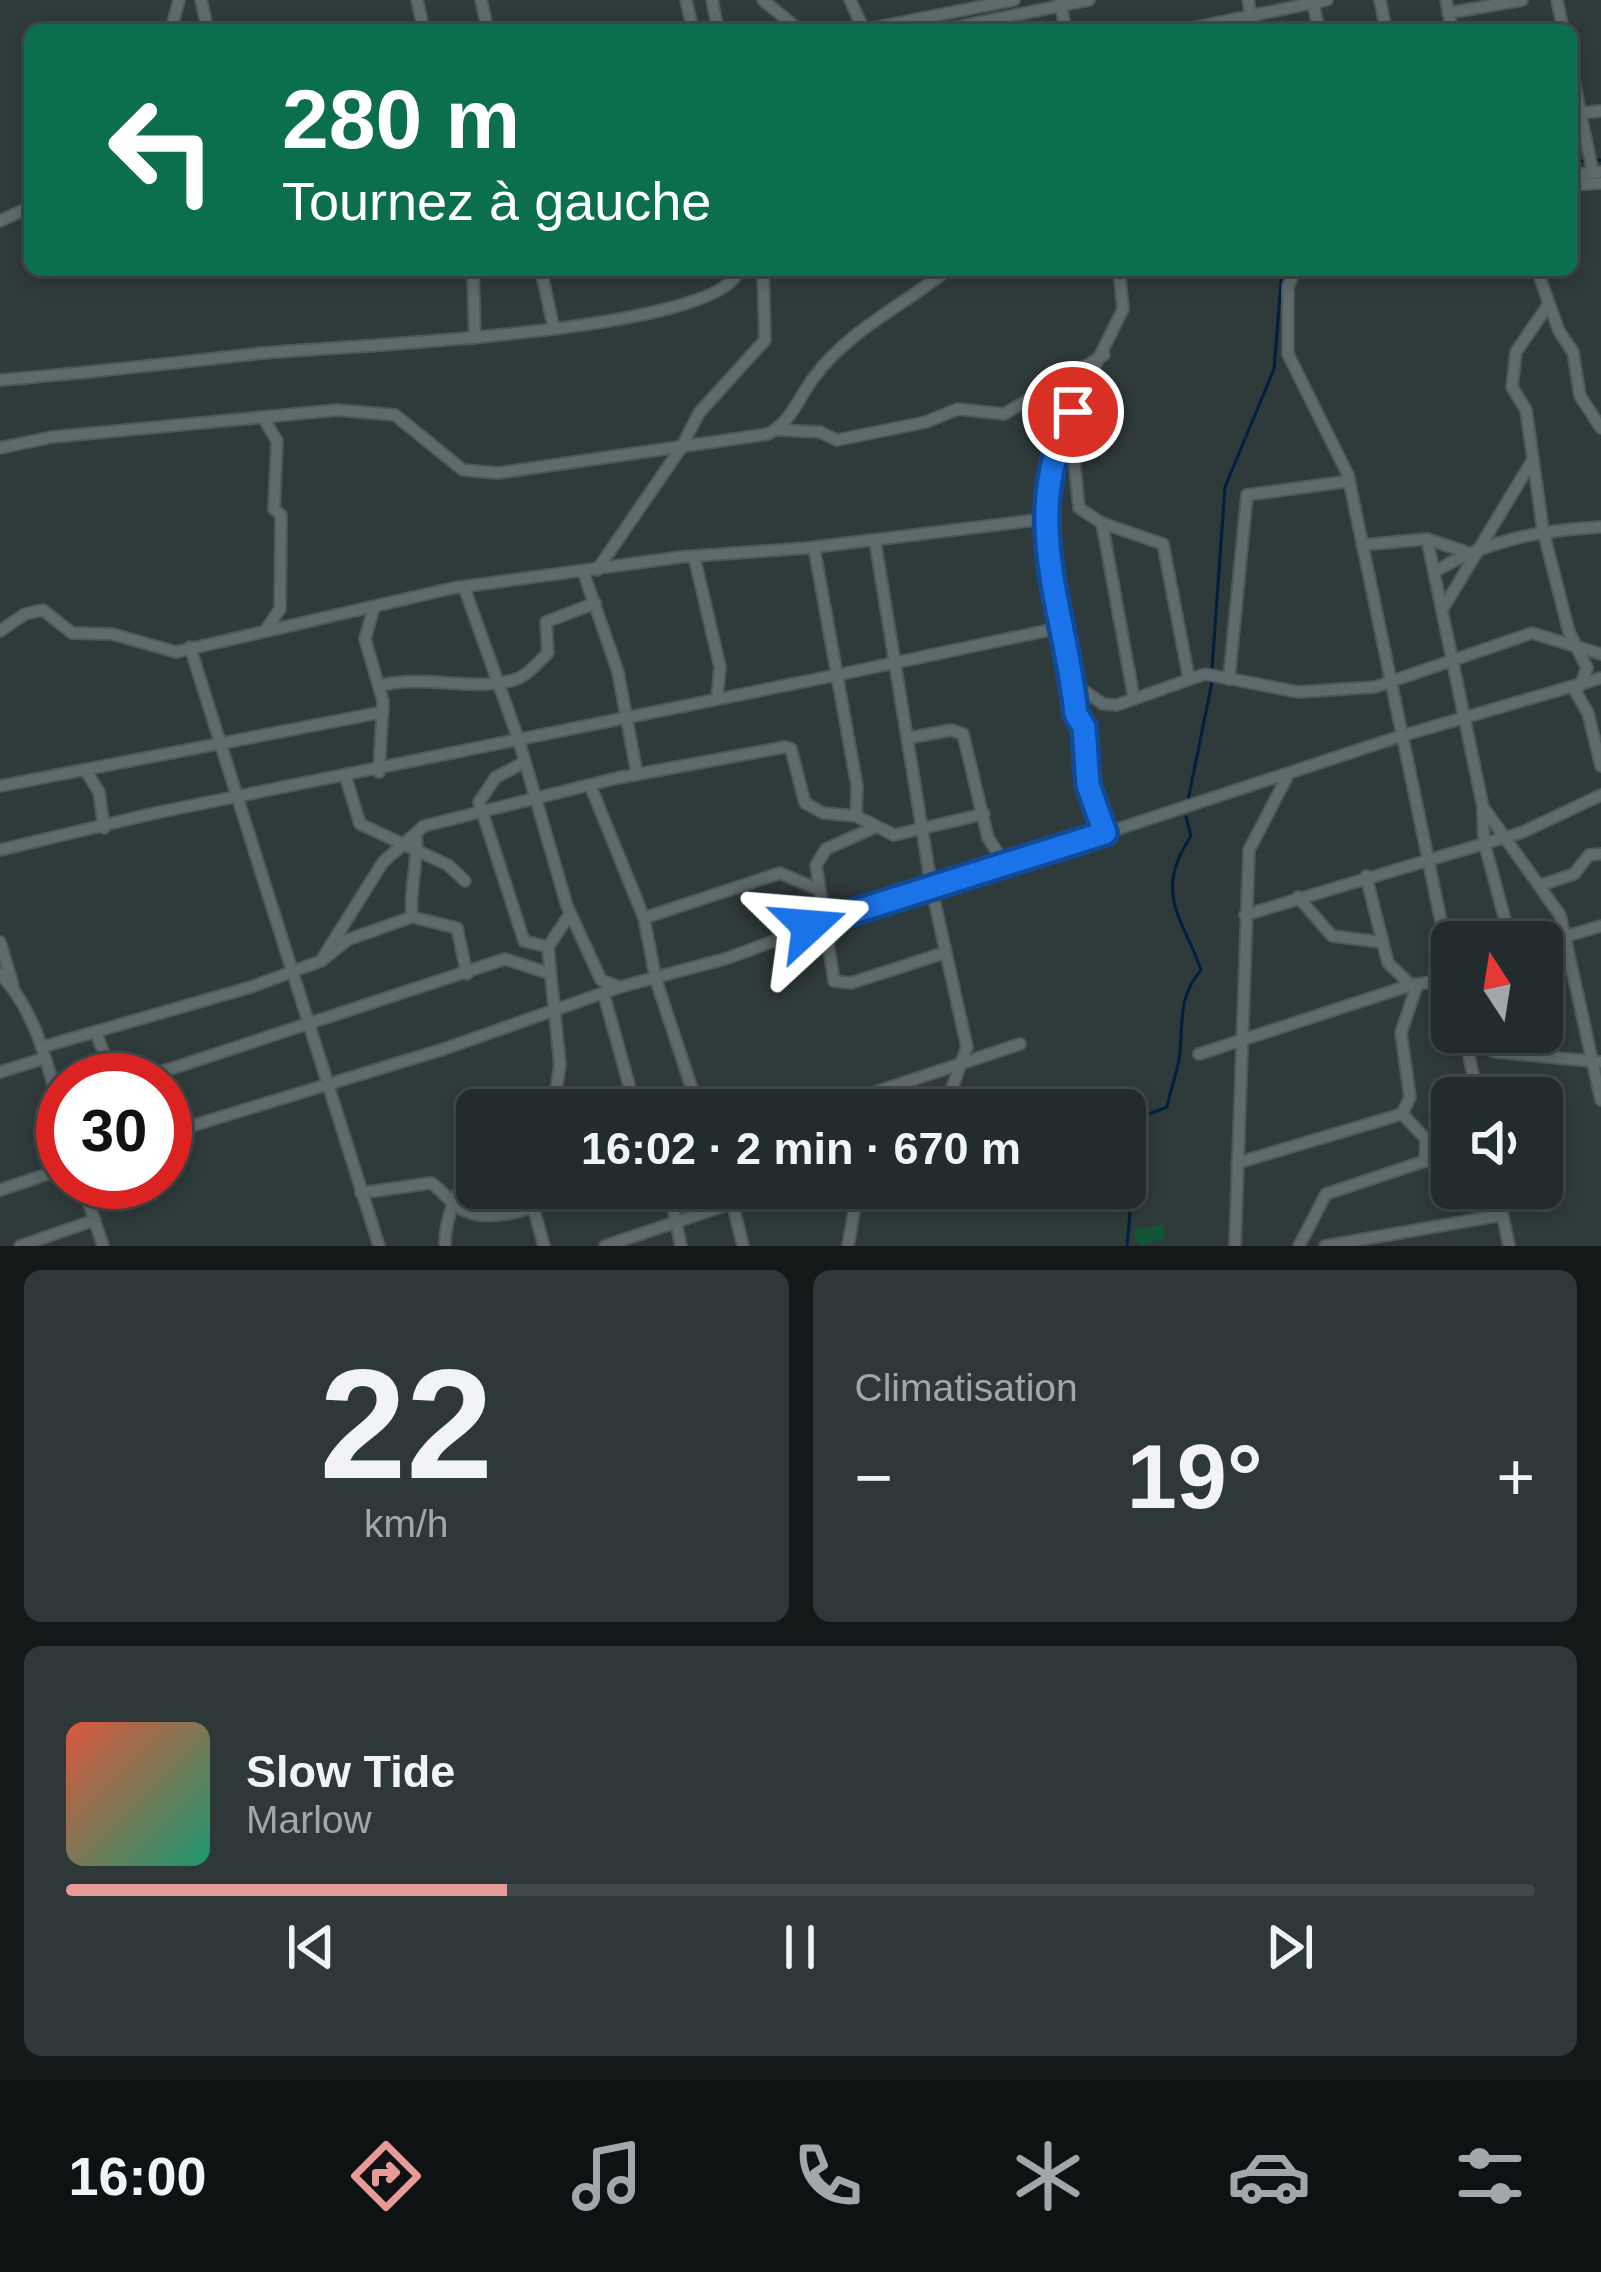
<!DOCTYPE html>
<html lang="fr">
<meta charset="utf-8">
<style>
:root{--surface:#232c2c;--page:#2f3838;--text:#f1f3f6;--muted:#a3a7a9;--line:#404848;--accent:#e69b98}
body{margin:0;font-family:Helvetica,sans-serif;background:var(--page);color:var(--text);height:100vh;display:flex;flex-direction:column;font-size:45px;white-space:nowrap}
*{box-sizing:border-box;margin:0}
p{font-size:39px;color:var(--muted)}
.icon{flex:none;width:66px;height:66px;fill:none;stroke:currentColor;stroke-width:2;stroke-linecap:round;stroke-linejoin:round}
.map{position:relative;height:1246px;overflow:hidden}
.panel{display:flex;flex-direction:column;gap:24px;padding:24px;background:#131818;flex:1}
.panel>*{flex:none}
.hud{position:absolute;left:24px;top:24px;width:1554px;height:252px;border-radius:18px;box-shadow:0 6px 18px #0003,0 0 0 3px var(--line);background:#0b6e4f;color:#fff;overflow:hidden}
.needle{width:78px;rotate:348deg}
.buttons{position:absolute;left:1431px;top:921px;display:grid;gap:24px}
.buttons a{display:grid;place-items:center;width:132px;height:132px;border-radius:18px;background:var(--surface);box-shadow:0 6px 18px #0003,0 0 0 3px var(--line);font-size:60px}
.speed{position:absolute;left:36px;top:1053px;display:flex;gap:24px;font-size:60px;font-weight:700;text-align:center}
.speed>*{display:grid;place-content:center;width:156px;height:156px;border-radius:50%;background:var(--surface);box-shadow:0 6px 18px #0003,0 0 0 3px var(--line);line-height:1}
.speed .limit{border:18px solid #d22;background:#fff;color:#111}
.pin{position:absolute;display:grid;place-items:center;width:102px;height:102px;color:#fff;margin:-51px;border:6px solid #fff;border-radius:50%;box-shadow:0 3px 12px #0007}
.me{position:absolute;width:132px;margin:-66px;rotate:71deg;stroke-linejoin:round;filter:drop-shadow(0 0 9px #0008)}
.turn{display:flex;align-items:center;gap:42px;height:252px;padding:0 60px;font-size:54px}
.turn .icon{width:156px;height:156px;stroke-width:2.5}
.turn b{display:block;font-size:84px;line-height:102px}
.big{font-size:90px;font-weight:800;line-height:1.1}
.panel .card{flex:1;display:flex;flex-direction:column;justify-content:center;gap:18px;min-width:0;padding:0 42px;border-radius:18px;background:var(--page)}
.panel .dial{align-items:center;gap:0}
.dial b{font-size:156px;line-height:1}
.song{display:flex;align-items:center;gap:36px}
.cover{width:144px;height:144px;border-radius:18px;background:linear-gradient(135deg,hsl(10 70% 55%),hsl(160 70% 35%))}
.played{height:12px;border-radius:6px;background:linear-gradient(90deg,var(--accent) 30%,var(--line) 30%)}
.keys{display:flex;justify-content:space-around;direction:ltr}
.heat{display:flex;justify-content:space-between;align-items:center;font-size:66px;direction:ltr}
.panel .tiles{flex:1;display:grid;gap:24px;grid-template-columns:1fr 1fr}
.card:last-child{grid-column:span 2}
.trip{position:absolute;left:456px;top:1089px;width:690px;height:120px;border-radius:18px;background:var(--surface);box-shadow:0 6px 18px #0003,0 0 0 3px var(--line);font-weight:800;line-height:120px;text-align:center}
.tab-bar{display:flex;height:192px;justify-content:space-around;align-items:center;background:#0e1212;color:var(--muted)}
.tab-bar .icon{width:84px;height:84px}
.tab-bar .active{color:var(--accent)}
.tab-bar b{font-size:54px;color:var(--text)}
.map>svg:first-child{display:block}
.green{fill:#145436}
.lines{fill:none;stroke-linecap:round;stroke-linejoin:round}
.stream{stroke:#00203f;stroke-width:3}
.minor-casing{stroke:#4f5859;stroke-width:14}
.minor{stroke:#5e6a6b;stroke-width:10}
.route-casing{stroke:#114b97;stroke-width:30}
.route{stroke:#1a73e8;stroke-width:21}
</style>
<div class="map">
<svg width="1601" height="1246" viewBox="0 0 1601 1246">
<rect width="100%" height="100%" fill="#2f3a3b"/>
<polygon class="green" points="1164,1224 1165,1238 1143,1246 1135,1241 1134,1229"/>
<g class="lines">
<g class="stream">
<polyline points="1596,160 1601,160"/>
<polyline points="1572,162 1584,161"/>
<polyline points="1212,669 1225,487 1274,369 1282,270"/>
<polyline points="1188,800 1212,682"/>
<path d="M 1127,1246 L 1130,1213 L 1121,1204 L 1134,1189 L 1146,1115 L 1167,1107 C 1170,1091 1176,1076 1179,1060 C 1184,1027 1176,999 1201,970 C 1182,916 1153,893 1191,836 L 1186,817"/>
</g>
<g class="minor-casing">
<g id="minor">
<polyline points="201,0 208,30"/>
<polyline points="417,0 424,30"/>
<polyline points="481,0 488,30"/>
<polyline points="686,0 693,30"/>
<polyline points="712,0 718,30"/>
<polyline points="763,0 799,30"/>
<polyline points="850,0 864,30"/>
<polyline points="1248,0 1254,30"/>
<polyline points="1380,0 1386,30"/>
<polyline points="1446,0 1452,30"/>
<polyline points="1557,0 1563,30"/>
<polyline points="1060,3 1066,30"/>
<polyline points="1313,3 1319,30"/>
<polyline points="1448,13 1522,0"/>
<polyline points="171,30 179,0"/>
<polyline points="863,30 1014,0"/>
<polyline points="942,30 1089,0"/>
<polyline points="1183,30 1327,0"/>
<polyline points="1572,72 1593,173"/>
<polyline points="1580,113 1601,111"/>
<polyline points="1572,175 1601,172"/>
<polyline points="1572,185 1601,183"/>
<polyline points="0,221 30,207"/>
<polyline points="473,270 475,338"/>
<polyline points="541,270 554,329"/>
<polyline points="1296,270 1288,286 1288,354 1348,475 1452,974"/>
<polyline points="1537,270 1559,331 1573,352 1580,396 1601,428"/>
<polyline points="1548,305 1516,352 1512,387 1526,410 1543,530 1569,632 1587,668 1580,686"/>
<path d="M 0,380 C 88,373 176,363 263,353 C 335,346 719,334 739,270"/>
<polyline points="264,419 277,441 274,509 281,515 280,609 265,631"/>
<polyline points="778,430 820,432 837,440 926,422 958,409 1004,414 1104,355"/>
<polyline points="1061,435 1074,458 1079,508 1102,523 1134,699"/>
<path d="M 0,448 L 52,437 L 337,410 L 395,415 L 463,470 L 498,473 L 768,434 C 792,422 799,396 815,376 C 849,330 903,306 947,270"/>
<polyline points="1102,523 1163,544 1189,679"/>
<polyline points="1043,525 1058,441 1123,309 1119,270"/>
<polyline points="1427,539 1483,807 1560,915 1601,1100"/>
<polyline points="875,541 932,890 967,1047 944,1110"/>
<polyline points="1362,545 1427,539 1466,552"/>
<polyline points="694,556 720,667 717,699"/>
<polyline points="597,570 681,448 699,413 765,340 763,270"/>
<polyline points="583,571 618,672 637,774"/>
<path d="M 1434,572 C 1486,540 1541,530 1601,527"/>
<polyline points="464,587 519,741 567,906 601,980 620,987"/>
<polyline points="374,607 365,639 383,701 379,772"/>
<polyline points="1442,610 1532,461"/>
<polyline points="0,631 25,614 43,610 72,633 112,634 176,652 453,588 681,557 807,548 1036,520 1047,537 1059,628 1076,714 1084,727 1088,785 1105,833"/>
<polyline points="190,647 379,1246"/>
<polyline points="1229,679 1247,495 1349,481"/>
<polyline points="1073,683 1103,704 1117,705 1205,674 1298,692 1375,687 1532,633 1601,654"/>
<path d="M 379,686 C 424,673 480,694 519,678 C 529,674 540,660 548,653 L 546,622 L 595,603"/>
<polyline points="1574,689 1588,713 1601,766"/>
<polyline points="908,738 951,730 963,734 988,838 1006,866"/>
<polyline points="525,762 496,777 479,802 524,941 548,947"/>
<polyline points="86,771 99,792 104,828"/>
<polyline points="346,778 360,824 448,865 465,881"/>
<polyline points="590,785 644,918 656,980 699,1110"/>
<polyline points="0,786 383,712"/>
<polyline points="1483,811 1484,842 1511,942"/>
<polyline points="856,816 857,786 837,675 1059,628"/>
<polyline points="873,828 826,849 816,865 834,981 851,983 944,953"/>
<polyline points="0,850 155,813 837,675 814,547"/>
<polyline points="1366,876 1388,963 1411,985"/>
<polyline points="1541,885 1574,874 1589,855 1601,854"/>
<polyline points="1298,897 1332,936 1381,942"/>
<polyline points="1245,915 1523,832 1601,795"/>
<polyline points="412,917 457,928 467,974"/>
<polyline points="644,918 780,873 815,888"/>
<polyline points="0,942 13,985"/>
<polyline points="1542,943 1601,926"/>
<polyline points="321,961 383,862 424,826 617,778 785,747 791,749 805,803 823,813 856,816 894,835 984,814"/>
<path d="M 0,974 C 38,1013 48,1069 63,1120"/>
<polyline points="1417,985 1401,1033 1410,1097 1402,1114 1426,1139 1425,1161"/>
<polyline points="604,995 636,1110"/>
<polyline points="96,1033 107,1061 140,1076 164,1071 505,959 548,973"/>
<polyline points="1465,1037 1495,1052 1601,1062"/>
<polyline points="1465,1037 1478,1098"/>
<path d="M 42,1047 L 251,987 L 321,961 L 347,940 L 412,917 C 409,887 419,861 416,833"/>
<polyline points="1199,1054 1411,985 1452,979"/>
<polyline points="0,1072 45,1058"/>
<polyline points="553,1110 560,1065 548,947 570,914"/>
<polyline points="822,1110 1020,1044"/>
<polyline points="165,1134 444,1049 620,987 728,958 879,902 932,890 1401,736 1601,678"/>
<polyline points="1237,1163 1402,1114"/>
<polyline points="82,1182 103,1246"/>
<polyline points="669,1188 681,1246"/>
<polyline points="1497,1188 1509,1246"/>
<polyline points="0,1190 63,1169"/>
<path d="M 361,1193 L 431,1183 C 442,1190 449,1202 461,1209 C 495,1229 552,1199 585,1188"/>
<polyline points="733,1205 743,1246"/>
<polyline points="533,1206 544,1246"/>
<polyline points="20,1246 95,1220"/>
<path d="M 445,1246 C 445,1220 456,1185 477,1169"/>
<polyline points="605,1246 777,1188"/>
<polyline points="848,1246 858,1188"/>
<polyline points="1235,1246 1249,850 1287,777"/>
<polyline points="1299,1246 1326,1194 1425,1161 1452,1162"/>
<polyline points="1325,1246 1502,1215"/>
</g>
</g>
<use href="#minor" class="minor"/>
</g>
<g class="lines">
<g class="route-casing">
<path id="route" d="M 809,926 L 1105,833 L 1088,785 L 1084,727 L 1076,714 C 1065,606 1018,516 1073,412"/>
</g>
<use href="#route" class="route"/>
</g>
</svg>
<div class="buttons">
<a><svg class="needle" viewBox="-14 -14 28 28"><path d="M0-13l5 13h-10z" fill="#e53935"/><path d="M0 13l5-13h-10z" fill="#a3a7a9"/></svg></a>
<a><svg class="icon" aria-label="sound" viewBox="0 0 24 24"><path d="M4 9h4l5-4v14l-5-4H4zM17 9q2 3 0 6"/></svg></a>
</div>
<div class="speed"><div class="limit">30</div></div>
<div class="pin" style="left:1073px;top:412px;background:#d93025"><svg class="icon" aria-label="arrive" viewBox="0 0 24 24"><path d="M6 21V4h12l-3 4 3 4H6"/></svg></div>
<svg class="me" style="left:809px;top:926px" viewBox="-20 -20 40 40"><path d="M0-17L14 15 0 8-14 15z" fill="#1a73e8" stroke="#fff" stroke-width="4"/></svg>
<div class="trip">16:02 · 2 min · 670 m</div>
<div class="hud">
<div class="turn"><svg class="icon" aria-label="left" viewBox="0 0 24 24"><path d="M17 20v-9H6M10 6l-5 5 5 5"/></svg><div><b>280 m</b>Tournez à gauche</div></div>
</div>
</div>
<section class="panel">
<div class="tiles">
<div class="card dial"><b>22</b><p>km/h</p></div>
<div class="card"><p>Climatisation</p>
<div class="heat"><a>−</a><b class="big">19°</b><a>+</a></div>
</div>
<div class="card">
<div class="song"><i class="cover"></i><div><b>Slow Tide</b><p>Marlow</p></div></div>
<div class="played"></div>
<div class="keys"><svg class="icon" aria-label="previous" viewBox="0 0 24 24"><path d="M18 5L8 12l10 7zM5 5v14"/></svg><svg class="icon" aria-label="pause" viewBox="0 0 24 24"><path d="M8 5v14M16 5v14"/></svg><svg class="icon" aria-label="next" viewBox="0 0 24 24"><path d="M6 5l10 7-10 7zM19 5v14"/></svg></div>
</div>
</div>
</section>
<nav class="tab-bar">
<b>16:00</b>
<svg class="icon active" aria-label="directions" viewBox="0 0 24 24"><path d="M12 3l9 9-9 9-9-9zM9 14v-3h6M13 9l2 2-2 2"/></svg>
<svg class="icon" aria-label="music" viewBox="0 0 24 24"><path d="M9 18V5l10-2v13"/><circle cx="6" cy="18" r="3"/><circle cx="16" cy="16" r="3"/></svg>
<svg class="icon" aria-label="phone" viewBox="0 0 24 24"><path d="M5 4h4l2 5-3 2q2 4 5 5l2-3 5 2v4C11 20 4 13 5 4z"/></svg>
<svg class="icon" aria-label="climate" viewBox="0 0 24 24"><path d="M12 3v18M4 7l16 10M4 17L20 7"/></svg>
<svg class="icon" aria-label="car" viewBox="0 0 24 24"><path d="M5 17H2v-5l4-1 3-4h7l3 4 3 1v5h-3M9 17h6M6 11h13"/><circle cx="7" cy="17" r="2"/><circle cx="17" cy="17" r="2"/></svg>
<svg class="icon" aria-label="filters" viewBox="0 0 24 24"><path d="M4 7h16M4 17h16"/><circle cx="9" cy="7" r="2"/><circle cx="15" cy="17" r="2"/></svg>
</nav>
